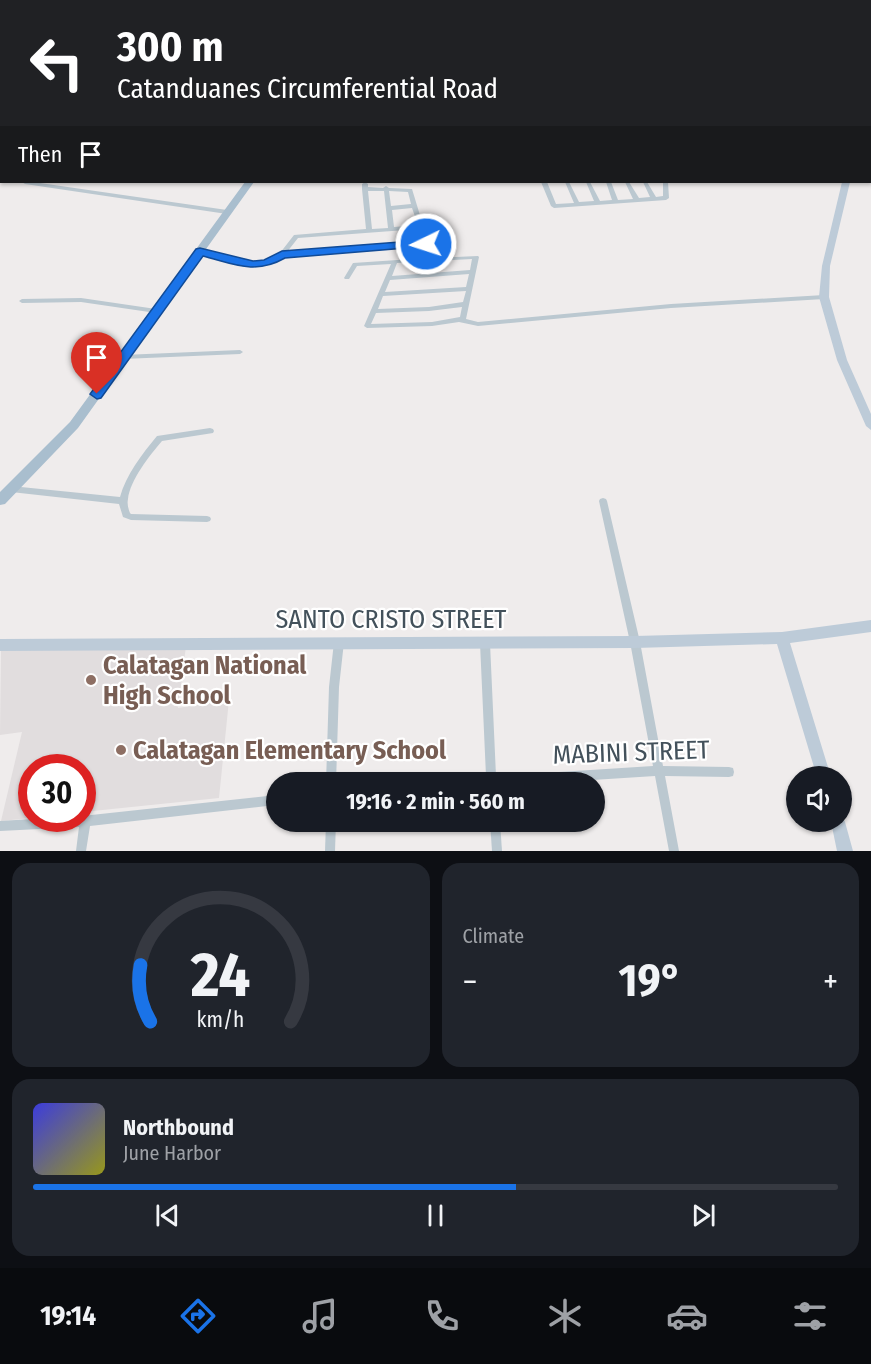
<!DOCTYPE html>
<meta charset="utf-8">
<style>
:root{--surface:#171b24;--page:#20242c;--text:#f1f3f6;--muted:#9ea1a6;--line:#363941;--accent:#1a73e8}
body{margin:0;font-family:"Fira Sans Condensed",sans-serif;background:var(--page);color:var(--text);height:100vh;display:flex;flex-direction:column;font-size:22px;white-space:nowrap}
*{box-sizing:border-box;margin:0}
p{font-size:20px;color:var(--muted)}
.icon{flex:none;width:33px;height:33px;fill:none;stroke:currentColor;stroke-width:2;stroke-linecap:round;stroke-linejoin:round}
.map{position:relative;height:851px;overflow:hidden}
.drawer{display:flex;flex-direction:column;gap:12px;padding:12px;background:#0d0f14;flex:1}
.drawer>*{flex:none}
.guide{position:absolute;left:0px;top:0px;width:872px;height:183px;box-shadow:0 2px 4px #0004;background:#202124;color:#fff;overflow:hidden}
.controls{position:absolute;left:786px;top:766px;display:grid;gap:12px}
.controls a{display:grid;place-items:center;width:66px;height:66px;border-radius:50%;background:var(--surface);box-shadow:0 2px 4px #0004;font-size:30px}
.speed{position:absolute;left:18px;top:754px;display:flex;gap:12px;font-size:30px;font-weight:700;text-align:center}
.speed>*{display:grid;place-content:center;width:78px;height:78px;border-radius:50%;background:var(--surface);box-shadow:0 2px 4px #0004;line-height:1}
.speed .limit{border:9px solid #d22;background:#fff;color:#111}
.pin{position:absolute;display:grid;place-items:center;width:51px;height:51px;color:#fff;margin:-62px -26px;border-radius:50% 50% 50% 0;rotate:-45deg;box-shadow:0 0 6px #0007}
.pin .icon{rotate:45deg}
.me{position:absolute;width:66px;margin:-33px;rotate:266deg;stroke-linejoin:round;filter:drop-shadow(0 0 4px #0008)}
.turn{display:flex;align-items:center;gap:21px;height:126px;padding:0 18px;font-size:27px}
.turn .icon{width:78px;height:78px;stroke-width:2.5}
.turn b{display:block;font-size:42px;line-height:51px}
.then{display:flex;align-items:center;height:57px;padding:0 18px;background:#0003;gap:12px;font-size:22px}
.big{font-size:45px;font-weight:700;line-height:1.1}
.drawer .tile{flex:1;display:flex;flex-direction:column;justify-content:center;gap:9px;min-width:0;padding:0 21px;border-radius:18px;background:var(--page)}
.drawer .dial{align-items:center;gap:0}
.dial svg{height:156px;overflow:visible;fill:none;stroke:var(--line);stroke-width:7;stroke-linecap:round;text-anchor:middle}
.dial text{fill:var(--text);stroke:none}
.song{display:flex;align-items:center;gap:18px}
.cover{width:72px;height:72px;border-radius:9px;background:linear-gradient(135deg,hsl(240 70% 55%),hsl(60 70% 35%))}
.played{height:6px;border-radius:3px;background:linear-gradient(90deg,var(--accent) 60%,var(--line) 60%)}
.keys{display:flex;justify-content:space-around;direction:ltr}
.heat{display:flex;justify-content:space-between;align-items:center;font-size:33px;direction:ltr}
.drawer .tiles{flex:1;display:grid;gap:12px;grid-template-columns:1fr 1fr}
.tile:last-child{grid-column:span 2}
.trip{position:absolute;left:266px;top:772px;width:339px;height:60px;border-radius:30px;background:var(--surface);box-shadow:0 2px 4px #0004;font-weight:700;line-height:60px;text-align:center}
.menu{display:flex;height:96px;justify-content:space-around;align-items:center;background:#090b0e;color:var(--muted)}
.menu .icon{width:42px;height:42px}
.menu .on{color:var(--accent)}
.menu b{font-size:27px;color:var(--text)}
.map>svg:first-child{display:block}
.education{fill:#e1ddde}
.lines{fill:none;stroke-linecap:round;stroke-linejoin:round}
.street{fill:#bbc8d0;fill-rule:evenodd}
.secondary{fill:#bdcbd8;fill-rule:evenodd}
.primary{fill:#a9bece;fill-rule:evenodd}
.route{fill:#1a73e8;stroke:#114b97;stroke-width:1.5}
.education-dot{fill:#8d6e63;stroke:#fff;stroke-width:2}
.labels{text-anchor:middle;stroke-width:4.5;stroke-linejoin:round;paint-order:stroke}
.near-street-label{font-size:26px;fill:#43515b;stroke:#fff}
.near-education-label{font-size:26px;font-weight:bold;fill:#785e54;stroke:#fff;text-anchor:start}
</style>
<div class="map">
<svg width="871" height="851" viewBox="0 0 871 851">
<rect width="100%" height="100%" fill="#efecec"/>
<polygon class="education" points="186,646 178,708 229,700 219,798 83,812 82,768 32,768 31,818 1,821 22,732 0,735 1,649"/>
<g class="lines">
<g class="street">
<polygon points="107,0 111,0 110,2 105,2"/>
<polygon points="432,0 447,0 443,2 422,2"/>
<polygon points="474,0 478,0 479,2 475,2"/>
<polygon points="579,0 583,0 584,2 580,2"/>
<polygon points="622,0 646,2 626,2"/>
<polygon points="670,0 678,0 675,2 665,2"/>
<polygon points="706,0 724,2 710,2"/>
<rect x="870" y="9" width="1" height="2"/>
<rect x="0" y="33" width="2" height="2"/>
<rect x="0" y="68" width="2" height="2"/>
<rect x="0" y="174" width="2" height="4"/>
<polygon points="22,182 33,182 227,210 230,212 227,214 25,184"/>
<path d="M 365,182 L 368,184 L 368,187 L 383,188 L 386,186 L 389,188 L 412,189 L 433,258 L 478,256 L 479,257 L 466,319 L 478,322 L 671,304 L 824,295 L 827,297 L 824,299 L 671,308 L 478,326 L 459,322 L 432,326 L 367,328 L 364,326 L 391,264 L 357,266 L 349,279 L 345,279 L 344,278 L 353,263 L 427,258 L 424,246 L 283,256 L 269,264 L 253,267 L 198,253 L 197,252 L 200,250 L 253,263 L 265,261 L 280,253 L 294,235 L 366,229 L 362,189 L 362,184 ZM 368,191 L 384,191 L 388,228 L 372,229 ZM 389,191 L 408,192 L 411,204 L 391,206 ZM 412,208 L 418,225 L 394,227 L 392,210 ZM 419,229 L 423,242 L 287,252 L 298,238 ZM 472,259 L 470,270 L 392,276 L 397,263 ZM 469,274 L 466,287 L 385,292 L 390,280 ZM 466,291 L 463,302 L 429,307 L 378,309 L 383,296 ZM 462,307 L 460,317 L 432,322 L 371,324 L 376,313 L 429,311 Z"/>
<polygon points="541,182 547,182 556,204 574,203 565,182 569,182 579,202 594,201 586,182 590,182 600,201 612,200 606,182 611,182 618,200 633,199 625,182 629,182 639,198 650,197 643,182 647,182 656,197 663,196 663,182 668,182 669,198 666,200 554,208 551,206"/>
<polygon points="81,298 156,309 159,311 156,313 81,302 22,303 19,301 22,299"/>
<polygon points="240,350 243,352 240,354 123,359 120,357 123,355"/>
<path d="M 210,428 L 213,429 L 214,431 L 213,433 L 162,441 C 150,455 130,480 128,499 C 127,504 128,508 130,513 L 131,514 L 207,516 L 210,517 L 211,519 L 210,521 L 207,522 L 131,520 L 123,517 L 119,504 L 11,492 L 8,491 L 7,489 L 8,487 L 11,486 L 120,497 C 126,475 142,454 157,436 Z"/>
<polygon points="603,498 606,499 607,501 640,642 663,766 729,767 733,768 734,772 733,776 729,777 665,776 679,851 669,851 655,776 546,783 457,783 458,779 462,778 486,776 480,643 482,640 485,639 488,640 490,643 496,776 653,766 630,642 599,501 600,499"/>
<polygon points="339,638 342,639 344,642 339,687 336,783 326,783 329,687 334,642 336,639"/>
<polygon points="276,795 276,805 90,826 86,851 76,851 79,827 0,831 0,821 32,819 82,819 82,816"/>
<polygon points="326,822 336,822 335,851 325,851"/>
<polygon points="490,822 500,822 502,851 492,851"/>
</g>
<g class="secondary">
<rect x="870" y="73" width="1" height="4"/>
<polygon points="842,182 850,182 830,266 829,297 847,360 871,414 871,430 866,426 837,360 819,297 822,266"/>
<polygon points="871,620 871,632 790,643 831,777 817,777 777,644 635,648 0,651 0,639 635,636 782,632"/>
<polygon points="842,816 845,822 853,851 837,851 831,822 842,822"/>
</g>
<g class="primary">
<polygon points="354,0 360,0 361,2 354,2"/>
<polygon points="245,182 254,182 78,428 5,504 0,505 0,492 70,422"/>
</g>
</g>
<path class="route" d="M 426,240 L 430,241 L 430,246 L 285,258 C 255,275 234,264 203,256 L 101,398 L 97,399 L 90,394 L 196,249 L 200,248 L 253,261 L 264,260 L 282,251 Z"/>
<g class="education-dot">
<circle cx="91" cy="680" r="6"/>
<circle cx="121" cy="750" r="6"/>
</g>
<g class="labels">
<g class="near-street-label">
<text x="391" y="628">SANTO CRISTO STREET</text>
<text transform="translate(631 752) rotate(-2)" y="9">MABINI STREET</text>
</g>
<g class="near-education-label">
<text x="103" y="674">Calatagan National<tspan x="103" dy="30">High School</tspan></text>
<text x="133" y="759">Calatagan Elementary School</text>
</g>
</g>
</svg>
<div class="controls">
<a><svg class="icon" aria-label="sound" viewBox="0 0 24 24"><path d="M4 9h4l5-4v14l-5-4H4zM17 9q2 3 0 6"/></svg></a>
</div>
<div class="speed"><div class="limit">30</div></div>
<div class="pin" style="left:97px;top:394px;background:#d93025"><svg class="icon" aria-label="arrive" viewBox="0 0 24 24"><path d="M6 21V4h12l-3 4 3 4H6"/></svg></div>
<svg class="me" style="left:426px;top:244px" viewBox="-20 -20 40 40"><circle r="17" fill="#1a73e8" stroke="#fff" stroke-width="3"/><path d="M0-11L8 9 0 5-8 9z" fill="#fff"/></svg>
<div class="trip">19:16 · 2 min · 560 m</div>
<div class="guide">
<div class="turn"><svg class="icon" aria-label="left" viewBox="0 0 24 24"><path d="M17 20v-9H6M10 6l-5 5 5 5"/></svg><div><b>300 m</b>Catanduanes Circumferential Road</div></div>
<div class="then">Then<svg class="icon" aria-label="arrive" viewBox="0 0 24 24"><path d="M6 21V4h12l-3 4 3 4H6"/></svg></div>
</div>
</div>
<section class="drawer">
<div class="tiles">
<div class="tile dial"><svg viewBox="0 0 100 80">
<path d="M14 69A42 42 0 1 1 86 69"/>
<path d="M14 69A42 42 0 0 1 9 40" stroke="#1a73e8"/>
<text x="50" y="56" font-size="32" font-weight="700">24</text>
<text x="50" y="72" font-size="11">km/h</text>
</svg></div>
<div class="tile"><p>Climate</p>
<div class="heat"><a>−</a><b class="big">19°</b><a>+</a></div>
</div>
<div class="tile">
<div class="song"><i class="cover"></i><div><b>Northbound</b><p>June Harbor</p></div></div>
<div class="played"></div>
<div class="keys"><svg class="icon" aria-label="previous" viewBox="0 0 24 24"><path d="M18 5L8 12l10 7zM5 5v14"/></svg><svg class="icon" aria-label="pause" viewBox="0 0 24 24"><path d="M8 5v14M16 5v14"/></svg><svg class="icon" aria-label="next" viewBox="0 0 24 24"><path d="M6 5l10 7-10 7zM19 5v14"/></svg></div>
</div>
</div>
</section>
<nav class="menu">
<b>19:14</b>
<svg class="icon on" aria-label="directions" viewBox="0 0 24 24"><path d="M12 3l9 9-9 9-9-9zM9 14v-3h6M13 9l2 2-2 2"/></svg>
<svg class="icon" aria-label="music" viewBox="0 0 24 24"><path d="M9 18V5l10-2v13"/><circle cx="6" cy="18" r="3"/><circle cx="16" cy="16" r="3"/></svg>
<svg class="icon" aria-label="phone" viewBox="0 0 24 24"><path d="M5 4h4l2 5-3 2q2 4 5 5l2-3 5 2v4C11 20 4 13 5 4z"/></svg>
<svg class="icon" aria-label="climate" viewBox="0 0 24 24"><path d="M12 3v18M4 7l16 10M4 17L20 7"/></svg>
<svg class="icon" aria-label="car" viewBox="0 0 24 24"><path d="M5 17H2v-5l4-1 3-4h7l3 4 3 1v5h-3M9 17h6M6 11h13"/><circle cx="7" cy="17" r="2"/><circle cx="17" cy="17" r="2"/></svg>
<svg class="icon" aria-label="filters" viewBox="0 0 24 24"><path d="M4 7h16M4 17h16"/><circle cx="9" cy="7" r="2"/><circle cx="15" cy="17" r="2"/></svg>
</nav>
